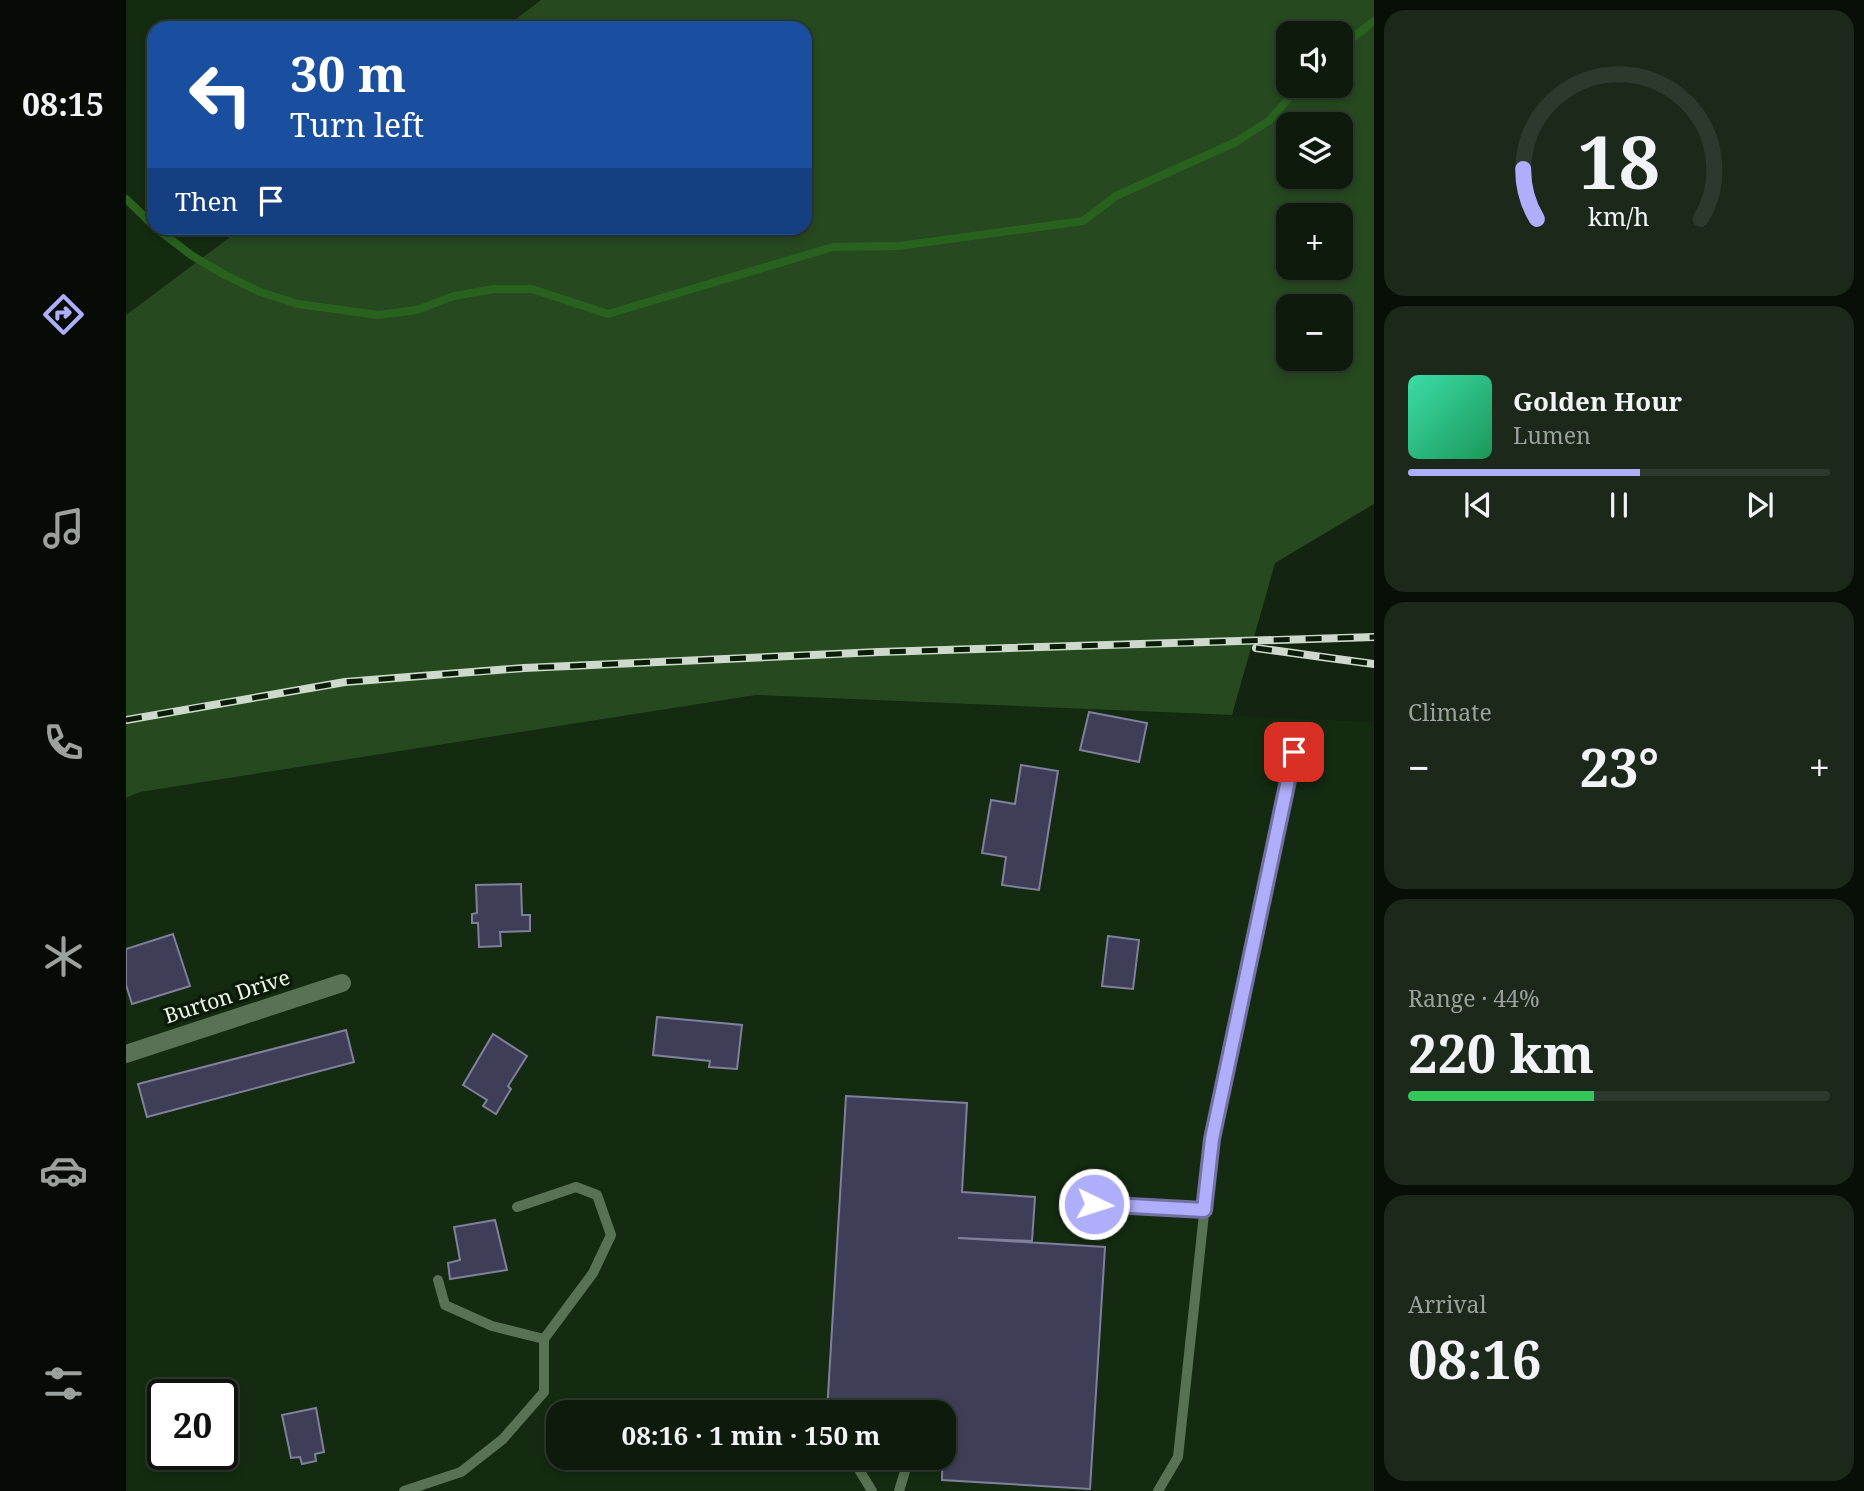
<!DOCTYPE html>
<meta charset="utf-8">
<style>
:root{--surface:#0e1b0c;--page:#1c281a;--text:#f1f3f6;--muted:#9ba19d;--line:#2e392d;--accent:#afaefa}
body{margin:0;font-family:"Noto Serif",serif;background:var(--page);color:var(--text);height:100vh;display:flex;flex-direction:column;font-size:26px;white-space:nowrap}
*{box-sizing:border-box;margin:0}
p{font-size:23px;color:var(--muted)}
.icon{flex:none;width:38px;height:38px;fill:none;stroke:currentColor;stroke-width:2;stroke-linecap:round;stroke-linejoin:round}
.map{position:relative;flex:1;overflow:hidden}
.drawer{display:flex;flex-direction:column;gap:10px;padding:10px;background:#080f07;width:490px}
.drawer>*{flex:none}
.hud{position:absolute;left:21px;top:21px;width:665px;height:214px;border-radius:21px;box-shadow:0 4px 10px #0003,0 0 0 2px var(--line);background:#1a4fa0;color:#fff;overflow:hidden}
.controls{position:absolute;left:1150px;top:21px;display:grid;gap:14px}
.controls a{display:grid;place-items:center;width:77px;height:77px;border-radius:14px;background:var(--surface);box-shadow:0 4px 10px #0003,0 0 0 2px var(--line);font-size:35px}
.speed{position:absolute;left:21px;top:1379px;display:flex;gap:14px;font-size:35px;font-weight:700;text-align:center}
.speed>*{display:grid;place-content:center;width:91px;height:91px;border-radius:50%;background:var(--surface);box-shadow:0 4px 10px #0003,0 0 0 2px var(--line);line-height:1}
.speed .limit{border:4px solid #111;border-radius:10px;background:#fff;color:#111}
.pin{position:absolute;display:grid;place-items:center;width:60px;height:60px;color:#fff;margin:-30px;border-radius:14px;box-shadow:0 4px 10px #0006}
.me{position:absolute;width:77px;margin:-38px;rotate:94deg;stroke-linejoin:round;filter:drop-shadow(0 0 5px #0008)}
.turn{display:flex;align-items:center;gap:24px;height:147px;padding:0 28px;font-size:32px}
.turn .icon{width:91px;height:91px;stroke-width:2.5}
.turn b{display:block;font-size:49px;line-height:60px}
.then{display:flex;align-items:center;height:66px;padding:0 28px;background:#0003;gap:14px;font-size:26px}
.big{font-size:52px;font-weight:700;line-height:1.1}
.drawer .card{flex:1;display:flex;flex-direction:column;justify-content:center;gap:10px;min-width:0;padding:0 24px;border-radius:21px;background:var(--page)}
.drawer .dial{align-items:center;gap:0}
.dial svg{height:182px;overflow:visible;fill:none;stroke:var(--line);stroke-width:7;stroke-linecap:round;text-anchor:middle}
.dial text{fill:var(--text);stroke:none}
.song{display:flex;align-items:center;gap:21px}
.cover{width:84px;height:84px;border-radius:10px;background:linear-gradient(135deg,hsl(160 70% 55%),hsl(150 70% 35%))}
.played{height:7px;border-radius:4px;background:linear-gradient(90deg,var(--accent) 55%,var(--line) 55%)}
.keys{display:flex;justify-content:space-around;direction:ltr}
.heat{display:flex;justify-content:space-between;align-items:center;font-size:38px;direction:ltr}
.charge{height:10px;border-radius:5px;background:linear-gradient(90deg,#34c759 44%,var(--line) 0)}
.trip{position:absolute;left:420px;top:1400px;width:410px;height:70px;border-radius:21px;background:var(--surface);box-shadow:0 4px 10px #0003,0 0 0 2px var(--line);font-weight:700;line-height:70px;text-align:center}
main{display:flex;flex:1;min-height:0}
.tab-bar{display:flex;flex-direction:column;width:126px;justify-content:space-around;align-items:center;background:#060b05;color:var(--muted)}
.tab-bar .icon{width:49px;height:49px}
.tab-bar .selected{color:var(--accent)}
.tab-bar b{font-size:32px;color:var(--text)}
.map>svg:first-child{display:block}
.built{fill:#142b11;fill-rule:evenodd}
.green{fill:#264920;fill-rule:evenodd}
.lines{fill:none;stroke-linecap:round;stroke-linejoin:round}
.stream{stroke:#29621f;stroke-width:8}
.building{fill:#3e3e58;stroke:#80809d;stroke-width:2}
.lane{stroke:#597154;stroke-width:10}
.street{stroke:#597154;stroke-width:18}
.rail-casing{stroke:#cddacb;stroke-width:8}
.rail{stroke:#0a1b07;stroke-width:5;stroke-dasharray:16;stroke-linecap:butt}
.route-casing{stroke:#7271a2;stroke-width:18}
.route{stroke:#afaefa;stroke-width:12}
.labels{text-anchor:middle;stroke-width:7;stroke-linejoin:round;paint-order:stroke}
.street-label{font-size:21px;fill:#edf9eb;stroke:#0a1b07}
</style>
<main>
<nav class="tab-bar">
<b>08:15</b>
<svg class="icon selected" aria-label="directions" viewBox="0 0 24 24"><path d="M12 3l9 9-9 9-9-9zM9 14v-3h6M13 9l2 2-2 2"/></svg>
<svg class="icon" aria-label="music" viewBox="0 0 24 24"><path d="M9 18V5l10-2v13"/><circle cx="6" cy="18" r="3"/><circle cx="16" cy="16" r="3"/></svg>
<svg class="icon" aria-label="phone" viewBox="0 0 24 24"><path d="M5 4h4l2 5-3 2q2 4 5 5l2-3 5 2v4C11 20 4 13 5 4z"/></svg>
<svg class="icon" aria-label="climate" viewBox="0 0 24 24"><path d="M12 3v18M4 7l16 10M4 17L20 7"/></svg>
<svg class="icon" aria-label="car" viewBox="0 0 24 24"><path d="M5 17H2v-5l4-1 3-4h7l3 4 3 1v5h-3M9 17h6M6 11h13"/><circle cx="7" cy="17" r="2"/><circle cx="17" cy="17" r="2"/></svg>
<svg class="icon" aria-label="filters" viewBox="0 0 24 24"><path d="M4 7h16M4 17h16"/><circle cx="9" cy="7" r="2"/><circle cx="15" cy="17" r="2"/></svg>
</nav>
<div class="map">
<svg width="1248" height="1491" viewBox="0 0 1248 1491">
<rect width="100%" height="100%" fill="#132410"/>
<g class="built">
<polygon points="0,0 415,0 378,28 28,28 28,228 116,228 0,315"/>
<path d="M 630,695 L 1248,722 L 1248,1491 L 0,1491 L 0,798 L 14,792 ZM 37,1395 L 96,1395 L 96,1454 L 37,1454 ZM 432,1412 L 817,1412 L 817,1458 L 432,1458 Z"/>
</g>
<path class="green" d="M 415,0 L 1248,0 L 1248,504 L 1149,563 L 1106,715 L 630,695 L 14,792 L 0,798 L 0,315 L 116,228 L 679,228 L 679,28 L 378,28 ZM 1162,33 L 1214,33 L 1214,86 L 1162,86 ZM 1162,124 L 1214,124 L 1214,177 L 1162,177 ZM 1162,215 L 1214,215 L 1214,268 L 1162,268 ZM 1162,306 L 1214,306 L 1214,359 L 1162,359 Z"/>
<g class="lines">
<g class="stream">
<polyline points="1214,48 1248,21"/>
<polyline points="0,199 28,226"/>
<polyline points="30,228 65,255 99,275 134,292 172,304 252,315 291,310 328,296 368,289 406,289 482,314 707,247 773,246 957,221 990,196 1110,142 1144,120 1173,86"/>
</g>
</g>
<g class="building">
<polygon points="963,712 1021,723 1013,762 954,750"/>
<polygon points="895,765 932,771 913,890 876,885 880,857 856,853 865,800 889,804"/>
<polygon points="395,884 396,915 404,915 404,931 374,932 375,946 353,947 352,923 346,923 346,914 351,913 350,885"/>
<polygon points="47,934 64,986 6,1004 0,985 0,949"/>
<polygon points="982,936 1013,940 1007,989 976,986"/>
<polygon points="531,1017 616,1025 611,1069 583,1067 584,1061 527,1055"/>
<polygon points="220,1030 228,1062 21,1117 12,1084"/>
<polygon points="367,1034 401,1056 382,1086 385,1089 370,1114 357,1106 361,1100 337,1085"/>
<polygon points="720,1096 841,1103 836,1192 909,1197 906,1241 832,1238 979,1247 964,1489 816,1480 817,1412 701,1412"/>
<polygon points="369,1220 381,1270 324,1279 322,1263 334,1260 328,1227"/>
<polygon points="190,1408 198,1452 189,1454 190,1461 176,1464 174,1457 165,1458 156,1415"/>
</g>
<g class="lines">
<g class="lane">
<polyline points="968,1204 1078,1210"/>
<polyline points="312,1280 319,1305 366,1326 418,1339"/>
<polyline points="726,1458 746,1491"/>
<polyline points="278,1491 335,1472 377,1439 418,1392 418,1339 467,1273 485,1235 471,1195 450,1187 391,1207"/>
<polyline points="773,1491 783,1458"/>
<polyline points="1032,1491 1052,1457 1086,1139 1168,752"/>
</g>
<polyline class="street" points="0,1054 216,983"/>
<g class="rail-casing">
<g id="rail">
<polyline points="1130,648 1248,664"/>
<polyline points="0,720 219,682 398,668 753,652 1248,637"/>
</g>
</g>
<use href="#rail" class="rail"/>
</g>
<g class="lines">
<g class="route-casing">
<polyline id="route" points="968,1204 1078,1210 1086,1139 1168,752"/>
</g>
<use href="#route" class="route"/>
</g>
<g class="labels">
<g class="street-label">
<text transform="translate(101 997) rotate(-18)" y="7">Burton Drive</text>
</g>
</g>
</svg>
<div class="controls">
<a><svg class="icon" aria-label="sound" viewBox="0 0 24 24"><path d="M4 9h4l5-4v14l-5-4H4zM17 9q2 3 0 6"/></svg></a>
<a><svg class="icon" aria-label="layers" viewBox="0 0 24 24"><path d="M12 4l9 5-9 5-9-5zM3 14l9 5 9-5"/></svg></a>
<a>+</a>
<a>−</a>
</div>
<div class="speed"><div class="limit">20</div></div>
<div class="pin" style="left:1168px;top:752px;background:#d93025"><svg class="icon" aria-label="arrive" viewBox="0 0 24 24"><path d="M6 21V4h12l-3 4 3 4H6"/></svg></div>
<svg class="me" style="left:968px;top:1204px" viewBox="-20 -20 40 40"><circle r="17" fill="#afaefa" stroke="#fff" stroke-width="3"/><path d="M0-11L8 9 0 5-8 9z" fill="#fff"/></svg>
<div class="trip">08:16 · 1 min · 150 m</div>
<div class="hud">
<div class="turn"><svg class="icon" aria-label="left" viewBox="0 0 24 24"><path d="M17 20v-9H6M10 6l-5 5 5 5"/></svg><div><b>30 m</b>Turn left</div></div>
<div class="then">Then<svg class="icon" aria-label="arrive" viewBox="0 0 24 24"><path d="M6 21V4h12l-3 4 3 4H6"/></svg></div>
</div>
</div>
<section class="drawer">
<div class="card dial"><svg viewBox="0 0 100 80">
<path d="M14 69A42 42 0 1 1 86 69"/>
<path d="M14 69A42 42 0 0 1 8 47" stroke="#afaefa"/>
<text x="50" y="56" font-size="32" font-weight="700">18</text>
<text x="50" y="72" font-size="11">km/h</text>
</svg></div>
<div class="card">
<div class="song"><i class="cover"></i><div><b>Golden Hour</b><p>Lumen</p></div></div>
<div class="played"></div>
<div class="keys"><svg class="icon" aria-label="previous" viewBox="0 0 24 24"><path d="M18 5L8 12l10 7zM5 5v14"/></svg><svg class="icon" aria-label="pause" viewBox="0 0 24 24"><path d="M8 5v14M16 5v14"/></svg><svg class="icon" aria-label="next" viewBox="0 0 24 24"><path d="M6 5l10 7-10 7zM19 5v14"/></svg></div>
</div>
<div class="card"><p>Climate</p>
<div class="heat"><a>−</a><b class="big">23°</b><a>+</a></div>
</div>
<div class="card"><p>Range · 44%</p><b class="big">220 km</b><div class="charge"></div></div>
<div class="card"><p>Arrival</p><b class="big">08:16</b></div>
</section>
</main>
